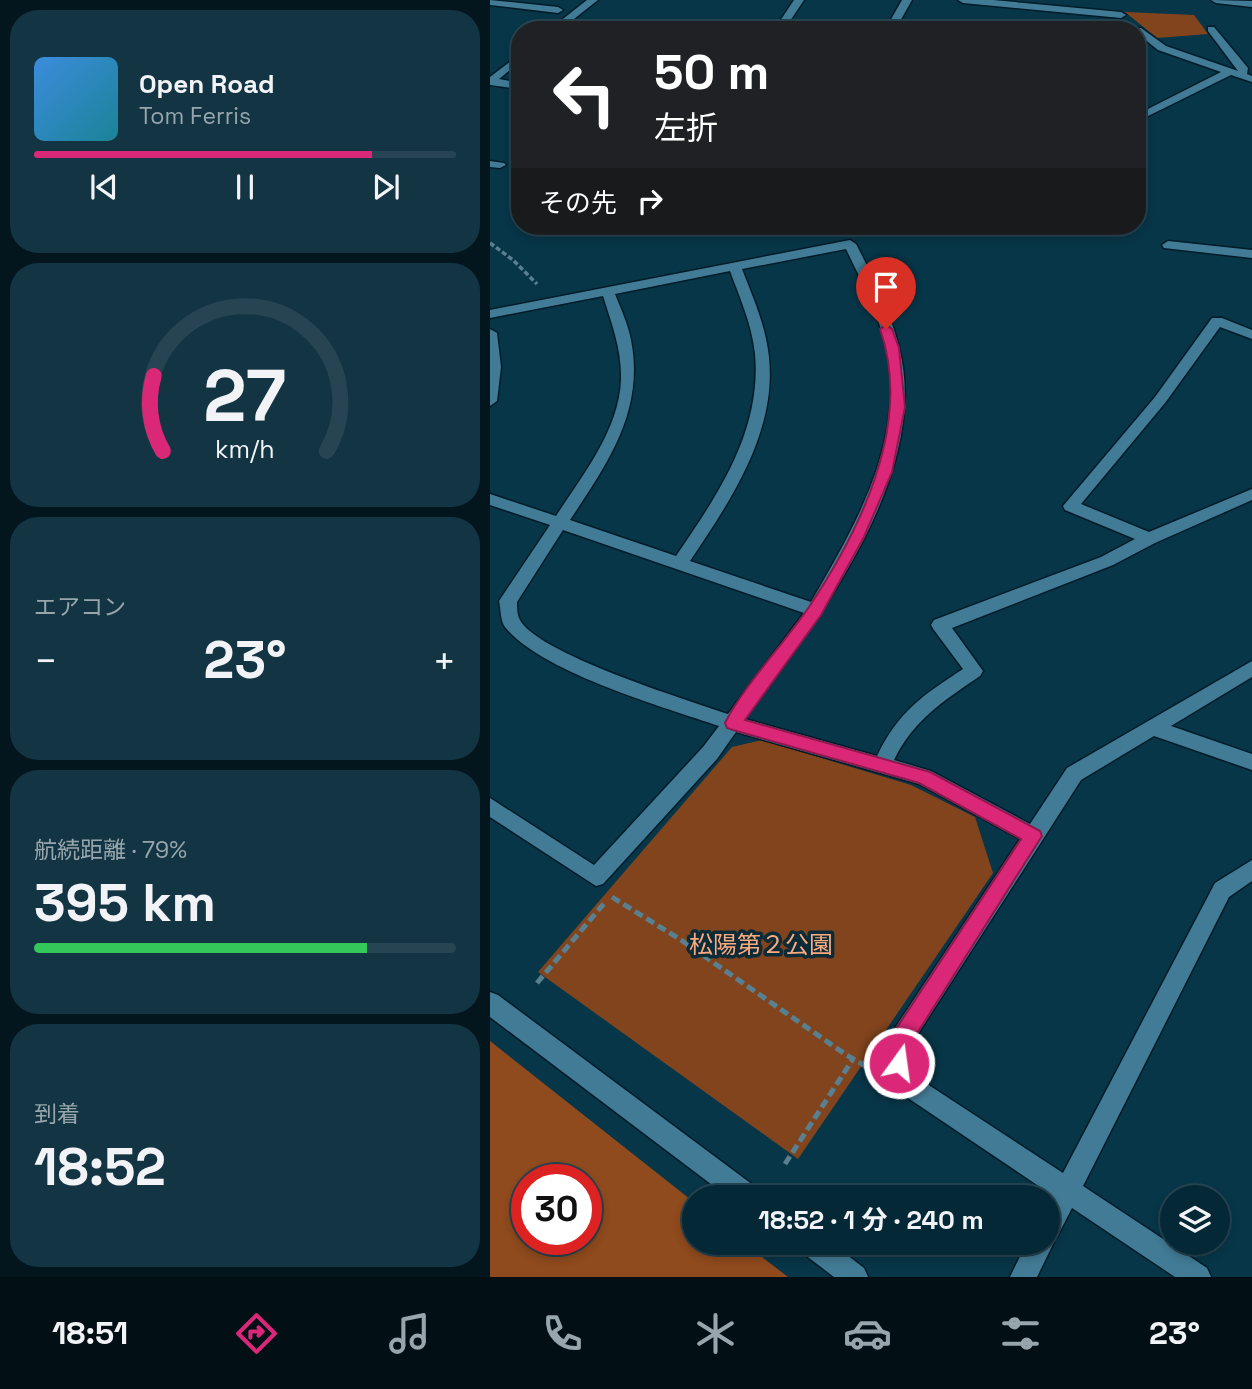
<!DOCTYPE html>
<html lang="ja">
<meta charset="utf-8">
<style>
:root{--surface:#052836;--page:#133442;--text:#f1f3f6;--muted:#97a6ad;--line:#264451;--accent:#db2777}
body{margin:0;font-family:"Space Grotesk","Noto Sans JP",sans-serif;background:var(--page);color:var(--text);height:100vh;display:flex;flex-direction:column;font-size:26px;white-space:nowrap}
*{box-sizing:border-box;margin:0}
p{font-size:23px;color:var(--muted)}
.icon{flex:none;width:38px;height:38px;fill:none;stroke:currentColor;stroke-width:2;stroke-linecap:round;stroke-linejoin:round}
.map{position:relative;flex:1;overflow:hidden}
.drawer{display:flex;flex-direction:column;gap:10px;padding:10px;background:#03161e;width:490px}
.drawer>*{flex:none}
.hud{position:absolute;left:21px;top:21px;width:635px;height:214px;border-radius:28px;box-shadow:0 4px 10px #0003,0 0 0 2px var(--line);background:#202124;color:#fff;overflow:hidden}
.buttons{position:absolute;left:670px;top:1185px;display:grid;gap:14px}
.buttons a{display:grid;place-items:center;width:70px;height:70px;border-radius:50%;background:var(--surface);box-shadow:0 4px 10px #0003,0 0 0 2px var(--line);font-size:35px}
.speed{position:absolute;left:21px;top:1164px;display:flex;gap:14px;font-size:35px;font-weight:700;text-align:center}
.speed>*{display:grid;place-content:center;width:91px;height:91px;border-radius:50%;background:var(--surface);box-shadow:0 4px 10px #0003,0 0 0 2px var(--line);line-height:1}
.speed .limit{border:10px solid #d22;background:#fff;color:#111}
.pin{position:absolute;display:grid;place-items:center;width:60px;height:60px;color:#fff;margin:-72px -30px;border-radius:50% 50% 50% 0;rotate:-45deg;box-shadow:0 0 7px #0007}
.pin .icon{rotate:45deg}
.me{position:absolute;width:77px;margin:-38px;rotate:14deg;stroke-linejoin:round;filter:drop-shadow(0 0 5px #0008)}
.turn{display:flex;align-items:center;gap:24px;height:147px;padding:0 28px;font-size:32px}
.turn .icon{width:91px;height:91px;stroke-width:2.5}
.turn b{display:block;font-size:49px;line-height:60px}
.then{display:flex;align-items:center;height:66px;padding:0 28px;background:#0003;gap:14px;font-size:26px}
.big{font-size:52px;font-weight:700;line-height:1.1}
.drawer .tile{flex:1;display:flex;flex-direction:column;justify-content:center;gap:10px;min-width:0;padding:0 24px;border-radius:28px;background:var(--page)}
.drawer .dial{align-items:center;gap:0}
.dial svg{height:182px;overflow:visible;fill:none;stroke:var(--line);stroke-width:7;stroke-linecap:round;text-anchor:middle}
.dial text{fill:var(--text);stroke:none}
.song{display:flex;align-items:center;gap:21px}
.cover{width:84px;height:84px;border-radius:10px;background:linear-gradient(135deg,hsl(210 70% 55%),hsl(190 70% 35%))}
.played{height:7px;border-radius:4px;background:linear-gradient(90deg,var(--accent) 80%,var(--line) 80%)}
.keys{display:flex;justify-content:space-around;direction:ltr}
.heat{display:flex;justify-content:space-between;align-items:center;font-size:38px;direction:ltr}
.charge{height:10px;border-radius:5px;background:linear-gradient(90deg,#34c759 79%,var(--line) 0)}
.trip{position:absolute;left:192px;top:1185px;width:378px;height:70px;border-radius:35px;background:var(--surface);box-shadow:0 4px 10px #0003,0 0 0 2px var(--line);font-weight:700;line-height:70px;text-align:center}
.dock{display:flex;height:112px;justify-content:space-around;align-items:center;background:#021016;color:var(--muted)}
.dock .icon{width:49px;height:49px}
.dock .selected{color:var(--accent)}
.dock b{font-size:32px;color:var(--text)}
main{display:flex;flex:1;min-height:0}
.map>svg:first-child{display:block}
.green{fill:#82441d}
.forest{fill:#8f4a1d;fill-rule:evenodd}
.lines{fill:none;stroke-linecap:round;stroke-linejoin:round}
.minor-casing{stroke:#001c29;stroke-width:3}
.path-far1{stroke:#598091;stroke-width:3.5;stroke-dasharray:5 2.5;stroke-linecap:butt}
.path{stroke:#598091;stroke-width:5;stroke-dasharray:9 4.5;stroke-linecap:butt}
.minor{fill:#427b95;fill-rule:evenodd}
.route{fill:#db2777;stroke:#8e194d;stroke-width:2}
.labels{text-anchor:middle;stroke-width:7;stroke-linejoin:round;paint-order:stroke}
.near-park-label{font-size:24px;fill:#fbab7e;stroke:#0c2b38}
</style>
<main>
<section class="drawer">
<div class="tile">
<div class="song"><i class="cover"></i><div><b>Open Road</b><p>Tom Ferris</p></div></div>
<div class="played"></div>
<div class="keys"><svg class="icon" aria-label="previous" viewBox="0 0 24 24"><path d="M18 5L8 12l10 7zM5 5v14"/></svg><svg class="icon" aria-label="pause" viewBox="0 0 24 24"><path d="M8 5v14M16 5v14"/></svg><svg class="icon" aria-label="next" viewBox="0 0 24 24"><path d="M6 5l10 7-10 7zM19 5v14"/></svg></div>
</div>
<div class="tile dial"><svg viewBox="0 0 100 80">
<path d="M14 69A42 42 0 1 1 86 69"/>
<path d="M14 69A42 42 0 0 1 10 36" stroke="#db2777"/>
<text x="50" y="56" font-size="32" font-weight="700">27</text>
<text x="50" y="72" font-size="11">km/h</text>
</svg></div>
<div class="tile"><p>エアコン</p>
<div class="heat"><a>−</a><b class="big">23°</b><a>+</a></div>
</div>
<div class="tile"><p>航続距離 · 79%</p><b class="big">395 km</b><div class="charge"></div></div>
<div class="tile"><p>到着</p><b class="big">18:52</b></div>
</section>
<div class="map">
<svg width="762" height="1277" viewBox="0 0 762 1277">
<rect width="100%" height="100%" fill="#073648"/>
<g class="green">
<polygon points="635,12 704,15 718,34 667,38"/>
<polygon points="272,740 421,785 485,817 503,873 308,1159 48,972 242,747"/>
</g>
<path class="forest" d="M 0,1041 L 205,1203 L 205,1242 L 254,1243 L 298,1277 L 0,1277 ZM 37,1180 L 96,1180 L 96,1239 L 37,1239 Z"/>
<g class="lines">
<g class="minor-casing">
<g id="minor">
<polygon points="0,0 68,7 73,10 68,13 0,5"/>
<polygon points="97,0 108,0 70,30 59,30"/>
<polygon points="304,0 314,0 294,30 284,30"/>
<polygon points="412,0 422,0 405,30 395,30"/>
<polygon points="468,0 503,0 631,12 636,15 631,18 473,3"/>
<polygon points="721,0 762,1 762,7 726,3"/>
<polygon points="718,27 724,27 758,68 757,74 762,76 762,82 741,75 648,121 648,114 731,72 668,50 648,34 645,28 651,28 676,46 748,71 718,31"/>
<polygon points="30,54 30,62 9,79 30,83 30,89 0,85 0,77"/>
<polygon points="0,161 14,163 16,165 10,168 0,167"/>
<path d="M 360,240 L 366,244 C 383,277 400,311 409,347 C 442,476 326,621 255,719 L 387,756 C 408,712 433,695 473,669 L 444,630 L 441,625 L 444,620 L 611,557 L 645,539 L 575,510 L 573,506 L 665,397 L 722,318 L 732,318 L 762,330 L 762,339 L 730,327 L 675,403 L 591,504 L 659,532 L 762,489 L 762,500 L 665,543 L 623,565 L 462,628 L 493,671 L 490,676 C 455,700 423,720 404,760 L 441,771 L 540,824 L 577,768 L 762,661 L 762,677 L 681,726 L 762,754 L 762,770 L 664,736 L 591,780 L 424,1040 L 421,1062 L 428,1078 L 573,1173 L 725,883 L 762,860 L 762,881 L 739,897 L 593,1186 L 717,1268 L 721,1277 L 685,1277 L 582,1208 L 567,1237 L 562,1239 L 564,1242 L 547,1277 L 520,1277 L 537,1242 L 558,1242 L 558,1202 L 562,1195 L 412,1094 C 400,1069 393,1056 405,1028 L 530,839 L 429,784 L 246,732 L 227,759 L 113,884 L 106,886 L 0,817 L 0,798 L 104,865 L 213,747 L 229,726 C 173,707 51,672 15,627 C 10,620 11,609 9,601 L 60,525 L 0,505 L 0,494 L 66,516 C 92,476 129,430 131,380 C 132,351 122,324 113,296 L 0,318 L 0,310 ZM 356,249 C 371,280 388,313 396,347 C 417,439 365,526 321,602 L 200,561 C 241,500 290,428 278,350 C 274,322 262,295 252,269 ZM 240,271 C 250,298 262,325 265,354 C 272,431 227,496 186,556 L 80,520 C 117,464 155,411 141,340 C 138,324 131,309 125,294 ZM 73,530 L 314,613 L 238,714 C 200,701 42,652 29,618 C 27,613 27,606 27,602 Z"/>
<polygon points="678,241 762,250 762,258 674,248 672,245"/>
<polygon points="0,329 7,333 11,367 7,401 0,406"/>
<polygon points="0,992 8,995 267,1188 270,1197 238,1197 0,1017"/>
<polygon points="307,1242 340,1242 374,1268 378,1277 344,1277 310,1251"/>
</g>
</g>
<polyline class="path-far1" points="0,243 23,260 47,284"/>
<g class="path">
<polyline points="122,897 191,940 355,1054 375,1066 384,1065"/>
<polyline points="47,983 116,901"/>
<polyline points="295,1164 363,1059"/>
</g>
<use href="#minor" class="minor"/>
</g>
<path class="route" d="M 396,325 L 402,329 L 409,348 L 415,407 L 402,472 L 374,537 L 331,615 L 255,720 L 440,772 L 550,831 L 552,836 L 423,1040 L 417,1071 L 409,1074 L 402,1071 L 399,1063 L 406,1029 L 531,839 L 429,783 L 243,730 L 237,728 L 235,723 C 254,685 294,644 319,607 C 371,529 423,423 390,329 Z"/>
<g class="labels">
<g class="near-park-label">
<text x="271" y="953">松陽第２公園</text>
</g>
</g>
</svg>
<div class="buttons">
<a><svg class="icon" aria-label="layers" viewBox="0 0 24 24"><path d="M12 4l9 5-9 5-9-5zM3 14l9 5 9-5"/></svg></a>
</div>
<div class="speed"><div class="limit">30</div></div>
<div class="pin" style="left:396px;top:329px;background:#d93025"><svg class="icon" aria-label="arrive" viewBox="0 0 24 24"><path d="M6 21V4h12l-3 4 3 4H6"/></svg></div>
<svg class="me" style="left:409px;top:1063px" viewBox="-20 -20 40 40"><circle r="17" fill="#db2777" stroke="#fff" stroke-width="3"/><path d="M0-11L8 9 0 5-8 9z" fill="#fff"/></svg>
<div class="trip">18:52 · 1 分 · 240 m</div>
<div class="hud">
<div class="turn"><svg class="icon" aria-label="left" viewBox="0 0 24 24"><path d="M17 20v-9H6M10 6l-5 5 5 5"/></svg><div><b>50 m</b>左折</div></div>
<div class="then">その先<svg class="icon" aria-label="right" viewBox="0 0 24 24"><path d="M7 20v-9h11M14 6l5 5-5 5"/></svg></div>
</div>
</div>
</main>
<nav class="dock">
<b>18:51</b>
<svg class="icon selected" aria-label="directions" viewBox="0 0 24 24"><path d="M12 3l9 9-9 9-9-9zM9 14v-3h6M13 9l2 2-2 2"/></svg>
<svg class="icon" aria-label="music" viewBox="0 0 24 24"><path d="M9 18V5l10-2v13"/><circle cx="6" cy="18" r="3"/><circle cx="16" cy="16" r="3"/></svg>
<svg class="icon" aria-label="phone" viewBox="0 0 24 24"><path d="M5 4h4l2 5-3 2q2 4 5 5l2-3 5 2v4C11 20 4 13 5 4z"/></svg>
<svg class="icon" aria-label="climate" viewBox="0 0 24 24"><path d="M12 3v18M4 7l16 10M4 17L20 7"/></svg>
<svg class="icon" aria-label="car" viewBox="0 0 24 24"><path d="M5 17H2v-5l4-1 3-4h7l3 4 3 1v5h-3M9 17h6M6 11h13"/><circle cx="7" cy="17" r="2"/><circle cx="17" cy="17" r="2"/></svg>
<svg class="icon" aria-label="filters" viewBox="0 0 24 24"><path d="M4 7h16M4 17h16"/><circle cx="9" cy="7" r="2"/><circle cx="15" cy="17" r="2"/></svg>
<b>23°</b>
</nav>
